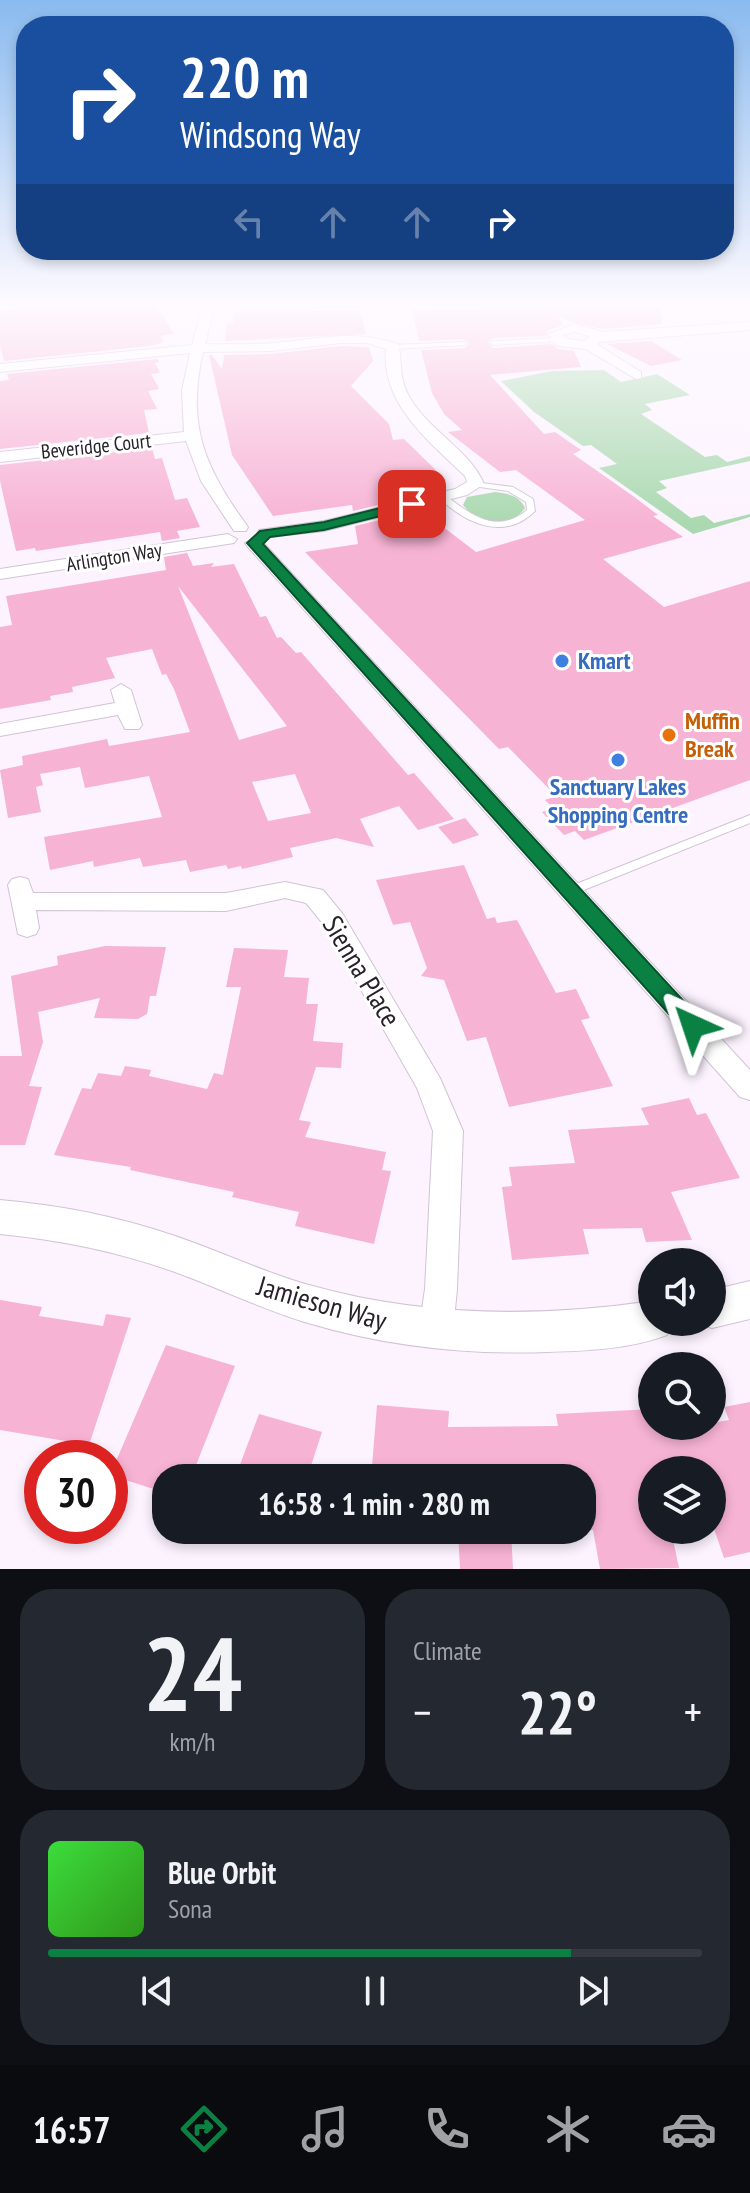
<!DOCTYPE html>
<meta charset="utf-8">
<style>
:root{--surface:#171b24;--page:#242831;--text:#f1f3f6;--muted:#9ea1a6;--line:#363941;--accent:#0b8043}
body{margin:0;font-family:"PT Sans Narrow",sans-serif;background:var(--page);color:var(--text);height:100vh;display:flex;flex-direction:column;font-size:30px;white-space:nowrap}
*{box-sizing:border-box;margin:0}
p{font-size:26px;color:var(--muted)}
.icon{flex:none;width:44px;height:44px;fill:none;stroke:currentColor;stroke-width:2;stroke-linecap:round;stroke-linejoin:round}
.map{position:relative;height:1569px;overflow:hidden}
.sheet{display:flex;flex-direction:column;gap:20px;padding:20px;background:#0d0f14;flex:1}
.sheet>*{flex:none}
.banner{position:absolute;left:16px;top:16px;width:718px;height:244px;border-radius:32px;box-shadow:0 4px 12px #0003;background:#1a4fa0;color:#fff;overflow:hidden}
.controls{position:absolute;left:638px;top:1248px;display:grid;gap:16px}
.controls a{display:grid;place-items:center;width:88px;height:88px;border-radius:50%;background:var(--surface);box-shadow:0 4px 12px #0003;font-size:40px}
.speed{position:absolute;left:24px;top:1440px;display:flex;gap:16px;font-size:40px;font-weight:700;text-align:center}
.speed>*{display:grid;place-content:center;width:104px;height:104px;border-radius:50%;background:var(--surface);box-shadow:0 4px 12px #0003;line-height:1}
.speed .limit{border:12px solid #d22;background:#fff;color:#111}
.pin{position:absolute;display:grid;place-items:center;width:68px;height:68px;color:#fff;margin:-34px;border-radius:16px;box-shadow:0 4px 12px #0006}
.me{position:absolute;width:88px;margin:-44px;rotate:318deg;stroke-linejoin:round;filter:drop-shadow(0 0 6px #0008)}
.turn{display:flex;align-items:center;gap:28px;height:168px;padding:0 32px;font-size:36px}
.turn .icon{width:104px;height:104px;stroke-width:2.5}
.turn b{display:block;font-size:56px;line-height:68px}
.lanes{display:flex;align-items:center;height:76px;padding:0 32px;background:#0003;justify-content:center;gap:40px;direction:ltr}
.lanes .off{opacity:.35}
.big{font-size:60px;font-weight:700;line-height:1.1}
.sheet .card{flex:1;display:flex;flex-direction:column;justify-content:center;gap:12px;min-width:0;padding:0 28px;border-radius:32px;background:var(--page)}
.sheet .dial{align-items:center;gap:0}
.dial b{font-size:104px;line-height:1}
.song{display:flex;align-items:center;gap:24px}
.cover{width:96px;height:96px;border-radius:12px;background:linear-gradient(135deg,hsl(120 70% 55%),hsl(110 70% 35%))}
.played{height:8px;border-radius:4px;background:linear-gradient(90deg,var(--accent) 80%,var(--line) 80%)}
.keys{display:flex;justify-content:space-around;direction:ltr}
.heat{display:flex;justify-content:space-between;align-items:center;font-size:44px;direction:ltr}
.sheet .tiles{flex:1;display:grid;gap:20px;grid-template-columns:1fr 1fr}
.card:last-child{grid-column:span 2}
.trip{position:absolute;left:152px;top:1464px;width:444px;height:80px;border-radius:32px;background:var(--surface);box-shadow:0 4px 12px #0003;font-weight:700;line-height:80px;text-align:center}
.tab-bar{display:flex;height:128px;justify-content:space-around;align-items:center;background:#090b0e;color:var(--muted)}
.tab-bar .icon{width:56px;height:56px}
.tab-bar .selected{color:var(--accent)}
.tab-bar b{font-size:36px;color:var(--text)}
.map>svg:first-child{display:block}
.green{fill:#aad9b0}
.building{fill:#f7b3d4;fill-rule:evenodd}
.lines{fill:none;stroke-linecap:round;stroke-linejoin:round}
.service-casing{stroke:#d1c3d5;stroke-width:2}
.minor-casing{stroke:#d1c3d5;stroke-width:2}
.tertiary-casing{stroke:#d1c3d5;stroke-width:2}
.service{fill:#fff;fill-rule:evenodd}
.minor{fill:#fff;fill-rule:evenodd}
.tertiary{fill:#fff;fill-rule:evenodd}
.route{fill:#0b8043;stroke:#07532c;stroke-width:2}
.shop-dot{fill:#3f7fe0;stroke:#fff;stroke-width:3}
.food-dot{fill:#e8710a;stroke:#fff;stroke-width:3}
.labels{text-anchor:middle;stroke-width:6;stroke-linejoin:round;paint-order:stroke}
.far-street-label{font-size:20px;fill:#272229;stroke:#fff}
.shop-label{font-size:24px;font-weight:bold;fill:#366cbe;stroke:#fff;text-anchor:start}
.food-label{font-size:24px;font-weight:bold;fill:#c56008;stroke:#fff;text-anchor:start}
.near-street-label{font-size:28px;fill:#272229;stroke:#fff}
</style>
<div class="map">
<svg width="750" height="1569" viewBox="0 0 750 1569">
<rect width="100%" height="100%" fill="#fcf3ff"/>
<g class="green">
<polygon points="604,370 621,382 657,374 690,395 645,404 652,410 641,414 705,457 717,455 727,462 750,456 750,461 659,481 667,488 656,492 691,518 704,515 714,523 750,514 750,517 693,534 599,468 617,464 591,445 583,446 534,412 501,381 552,371"/>
<path d="M 495,492 C 507,493 520,496 525,508 C 511,529 476,523 463,505 L 467,497 Z"/>
</g>
<g class="building">
<polygon points="50,304 156,304 174,334 160,336 164,342 150,346 4,361 0,345 0,311"/>
<polygon points="661,307 662,324 603,329 570,322 558,315 563,325 547,331 546,336 493,338 487,342 493,348 553,344 558,349 574,351 581,367 490,375 544,434 555,432 581,450 573,454 633,496 658,515 653,516 683,537 603,559 664,607 750,581 750,780 584,840 575,831 564,835 542,812 553,808 545,800 556,796 508,747 499,749 305,552 358,544 355,526 421,510 476,552 585,520 516,470 500,472 448,432 462,430 444,414 432,393 421,350 465,348 469,344 463,339 419,341 412,310"/>
<polygon points="360,311 366,334 225,341 227,324 233,323 234,312"/>
<polygon points="651,341 682,360 651,366 607,344"/>
<polygon points="341,346 369,347 373,361 351,386 389,424 393,440 404,439 446,480 400,491 407,498 353,511 352,505 273,516 232,455 209,355 212,355 222,369 224,355 271,354"/>
<polygon points="157,359 159,362 155,363 160,373 151,374 159,389 148,391 157,409 144,410 149,433 0,449 0,381 9,380 7,374"/>
<polygon points="152,448 155,459 162,458 175,500 187,498 200,527 177,531 180,538 162,541 160,532 36,551 35,548 16,551 0,481 0,465"/>
<path d="M 187,553 L 193,566 L 214,563 L 211,567 L 234,564 L 260,617 L 266,616 L 277,638 L 281,637 L 296,653 L 301,652 L 408,775 L 414,773 L 454,819 L 418,830 L 399,806 L 360,819 L 374,847 L 336,838 L 290,848 L 293,857 L 242,869 L 241,866 L 228,869 L 226,865 L 190,872 L 186,860 L 143,867 L 140,858 L 94,867 L 93,861 L 50,870 L 44,837 L 162,817 L 149,776 L 85,788 L 80,767 L 40,774 L 43,785 L 36,787 L 41,812 L 8,818 L 0,770 L 23,765 L 22,756 L 107,739 L 109,746 L 190,732 L 174,689 L 166,674 L 162,675 L 152,649 L 106,658 L 115,678 L 72,687 L 73,692 L 50,696 L 51,700 L 0,709 L 0,627 L 12,625 L 6,596 L 166,570 L 164,557 ZM 178,586 L 287,726 L 239,740 ZM 295,774 L 311,813 L 268,821 L 252,782 Z"/>
<polygon points="465,818 479,835 453,844 438,827"/>
<polygon points="464,865 487,919 495,917 497,923 517,920 556,993 576,989 590,1018 581,1020 613,1086 509,1107 486,1037 467,1041 444,980 421,976 427,968 410,922 393,925 376,880"/>
<polygon points="105,946 166,947 156,996 150,996 147,1014 138,1019 94,1018 100,998 38,1012 43,1042 29,1086 42,1087 25,1145 0,1145 0,1056 22,1056 11,976 58,965 57,956"/>
<polygon points="234,948 288,950 284,977 309,978 306,1004 318,1004 313,1041 343,1043 341,1068 316,1067 299,1120 311,1122 305,1137 386,1152 382,1170 391,1171 374,1244 295,1226 299,1212 232,1197 234,1192 130,1170 131,1167 54,1155 82,1088 91,1089 98,1073 121,1076 125,1066 151,1070 149,1076 207,1089 214,1073 223,1075 241,987 226,987"/>
<polygon points="689,1098 697,1115 706,1113 740,1178 671,1192 692,1240 646,1242 642,1228 583,1229 589,1254 512,1260 502,1187 512,1186 509,1167 575,1163 568,1130 649,1125 641,1108"/>
<polygon points="0,1300 42,1307 39,1316 103,1326 106,1314 131,1318 89,1445 0,1430"/>
<polygon points="166,1345 235,1366 191,1478 166,1478 166,1493 110,1475"/>
<polygon points="750,1402 750,1552 724,1558 712,1523 712,1470 693,1470 692,1467 652,1470 652,1530 671,1530 679,1568 600,1569 593,1530 582,1530 582,1478 371,1478 377,1405 449,1411 448,1427 558,1426 556,1414 652,1409 652,1426 712,1426 712,1423 729,1420 724,1407"/>
<polygon points="259,1414 322,1432 307,1478 235,1478"/>
<polygon points="458,1530 511,1530 513,1569 460,1569"/>
</g>
<g class="lines">
<g class="service-casing">
<g id="service">
<polygon points="252,304 378,304 375,306 209,309 206,307 209,305"/>
<polygon points="557,338 560,340 559,341 493,345 490,343 493,341"/>
<polygon points="463,342 466,344 465,345 393,349 390,347 393,345"/>
<path d="M 473,482 L 513,487 L 533,499 L 535,511 C 504,542 465,523 438,497 L 442,495 L 445,495 C 471,515 497,535 527,510 L 526,502 L 508,491 L 473,486 Z"/>
<polygon points="750,815 750,823 574,894 566,894 564,891 566,888"/>
</g>
</g>
<g class="minor-casing">
<g id="minor">
<path d="M 203,304 L 215,304 L 205,344 C 228,344 251,345 274,343 C 321,339 351,329 398,344 C 403,363 398,378 410,398 C 429,431 470,450 484,484 L 467,495 L 324,531 L 259,538 L 257,534 L 259,530 L 324,521 L 455,489 L 467,482 L 465,476 C 429,441 381,404 386,349 L 367,343 L 341,343 L 271,351 L 203,352 C 186,426 205,468 248,527 L 246,531 L 234,531 L 201,481 L 186,441 L 0,462 L 0,452 L 184,432 L 182,390 L 190,353 L 0,372 L 0,364 L 192,345 Z"/>
<path d="M 750,322 L 750,330 L 598,342 L 598,345 L 641,372 L 641,378 L 636,379 L 586,349 L 558,346 L 548,334 L 575,324 L 603,332 ZM 575,332 L 590,336 L 585,341 L 567,339 L 563,335 Z"/>
<polygon points="228,534 237,539 234,543 0,579 0,569"/>
<polygon points="254,538 260,539 750,1070 750,1100 740,1097 248,547 245,543"/>
<polygon points="121,684 131,690 142,725 139,729 125,729 118,715 0,736 0,724 115,703 111,690"/>
<polygon points="20,877 28,879 33,893 226,893 285,882 323,890 342,913 440,1078 463,1131 457,1289 453,1330 448,1341 436,1346 424,1341 419,1330 425,1289 433,1131 417,1088 324,925 306,903 285,898 226,911 36,910 39,928 36,934 27,937 18,934 8,885 12,879"/>
</g>
</g>
<g class="tertiary-casing">
<g id="tertiary">
<path d="M 0,1200 C 59,1205 116,1216 172,1235 C 218,1250 262,1272 309,1285 C 422,1317 537,1318 652,1301 L 652,1322 L 672,1322 L 667,1335 C 630,1349 586,1351 547,1352 C 466,1355 385,1346 308,1323 C 261,1309 217,1287 172,1271 C 116,1251 59,1240 0,1234 Z"/>
<polygon points="750,1281 750,1319 712,1328 697,1323 712,1322 712,1290"/>
</g>
</g>
<use href="#service" class="service"/>
<use href="#minor" class="minor"/>
<use href="#tertiary" class="tertiary"/>
</g>
<linearGradient id="sky" x2="0" y2="1"><stop stop-color="#8abaef"/><stop offset="0.58" stop-color="#fefaff"/><stop offset="1" stop-color="#fefaff" stop-opacity="0"/></linearGradient>
<rect width="750" height="524" fill="url(#sky)"/>
<polygon class="route" points="412,500 419,504 417,507 324,530 270,537 263,544 701,1020 704,1026 701,1032 693,1035 685,1032 247,543 260,531 324,522"/>
<g class="shop-dot">
<circle cx="562" cy="661" r="8"/>
<circle cx="618" cy="760" r="8"/>
</g>
<circle class="food-dot" cx="669" cy="735" r="8"/>
<g class="labels">
<g class="far-street-label">
<text transform="translate(96 446) rotate(-6)" y="7">Beveridge Court</text>
<text transform="translate(114 557) rotate(-9)" y="7">Arlington Way</text>
</g>
<g class="shop-label">
<text x="578" y="669">Kmart</text>
<text x="618" y="795" text-anchor="middle">Sanctuary Lakes<tspan x="618" dy="28">Shopping Centre</tspan></text>
</g>
<g class="food-label">
<text x="685" y="729">Muffin<tspan x="685" dy="28">Break</tspan></text>
</g>
<g class="near-street-label">
<text transform="translate(362 971) rotate(59)" y="10">Sienna Place</text>
<text transform="translate(322 1303) rotate(16)" y="10">Jamieson Way</text>
</g>
</g>
</svg>
<div class="controls">
<a><svg class="icon" aria-label="sound" viewBox="0 0 24 24"><path d="M4 9h4l5-4v14l-5-4H4zM17 9q2 3 0 6"/></svg></a>
<a><svg class="icon" aria-label="search" viewBox="0 0 24 24"><circle cx="10" cy="10" r="6"/><path d="M15 15l6 6"/></svg></a>
<a><svg class="icon" aria-label="layers" viewBox="0 0 24 24"><path d="M12 4l9 5-9 5-9-5zM3 14l9 5 9-5"/></svg></a>
</div>
<div class="speed"><div class="limit">30</div></div>
<div class="pin" style="left:412px;top:504px;background:#d93025"><svg class="icon" aria-label="arrive" viewBox="0 0 24 24"><path d="M6 21V4h12l-3 4 3 4H6"/></svg></div>
<svg class="me" style="left:693px;top:1026px" viewBox="-20 -20 40 40"><path d="M0-17L14 15 0 8-14 15z" fill="#0b8043" stroke="#fff" stroke-width="4"/></svg>
<div class="trip">16:58 · 1 min · 280 m</div>
<div class="banner">
<div class="turn"><svg class="icon" aria-label="right" viewBox="0 0 24 24"><path d="M7 20v-9h11M14 6l5 5-5 5"/></svg><div><b>220 m</b>Windsong Way</div></div>
<div class="lanes"><svg class="icon off" aria-label="left" viewBox="0 0 24 24"><path d="M17 20v-9H6M10 6l-5 5 5 5"/></svg><svg class="icon off" aria-label="ahead" viewBox="0 0 24 24"><path d="M12 20V5M6 11l6-6 6 6"/></svg><svg class="icon off" aria-label="ahead" viewBox="0 0 24 24"><path d="M12 20V5M6 11l6-6 6 6"/></svg><svg class="icon" aria-label="right" viewBox="0 0 24 24"><path d="M7 20v-9h11M14 6l5 5-5 5"/></svg></div>
</div>
</div>
<section class="sheet">
<div class="tiles">
<div class="card dial"><b>24</b><p>km/h</p></div>
<div class="card"><p>Climate</p>
<div class="heat"><a>−</a><b class="big">22°</b><a>+</a></div>
</div>
<div class="card">
<div class="song"><i class="cover"></i><div><b>Blue Orbit</b><p>Sona</p></div></div>
<div class="played"></div>
<div class="keys"><svg class="icon" aria-label="previous" viewBox="0 0 24 24"><path d="M18 5L8 12l10 7zM5 5v14"/></svg><svg class="icon" aria-label="pause" viewBox="0 0 24 24"><path d="M8 5v14M16 5v14"/></svg><svg class="icon" aria-label="next" viewBox="0 0 24 24"><path d="M6 5l10 7-10 7zM19 5v14"/></svg></div>
</div>
</div>
</section>
<nav class="tab-bar">
<b>16:57</b>
<svg class="icon selected" aria-label="directions" viewBox="0 0 24 24"><path d="M12 3l9 9-9 9-9-9zM9 14v-3h6M13 9l2 2-2 2"/></svg>
<svg class="icon" aria-label="music" viewBox="0 0 24 24"><path d="M9 18V5l10-2v13"/><circle cx="6" cy="18" r="3"/><circle cx="16" cy="16" r="3"/></svg>
<svg class="icon" aria-label="phone" viewBox="0 0 24 24"><path d="M5 4h4l2 5-3 2q2 4 5 5l2-3 5 2v4C11 20 4 13 5 4z"/></svg>
<svg class="icon" aria-label="climate" viewBox="0 0 24 24"><path d="M12 3v18M4 7l16 10M4 17L20 7"/></svg>
<svg class="icon" aria-label="car" viewBox="0 0 24 24"><path d="M5 17H2v-5l4-1 3-4h7l3 4 3 1v5h-3M9 17h6M6 11h13"/><circle cx="7" cy="17" r="2"/><circle cx="17" cy="17" r="2"/></svg>
</nav>
